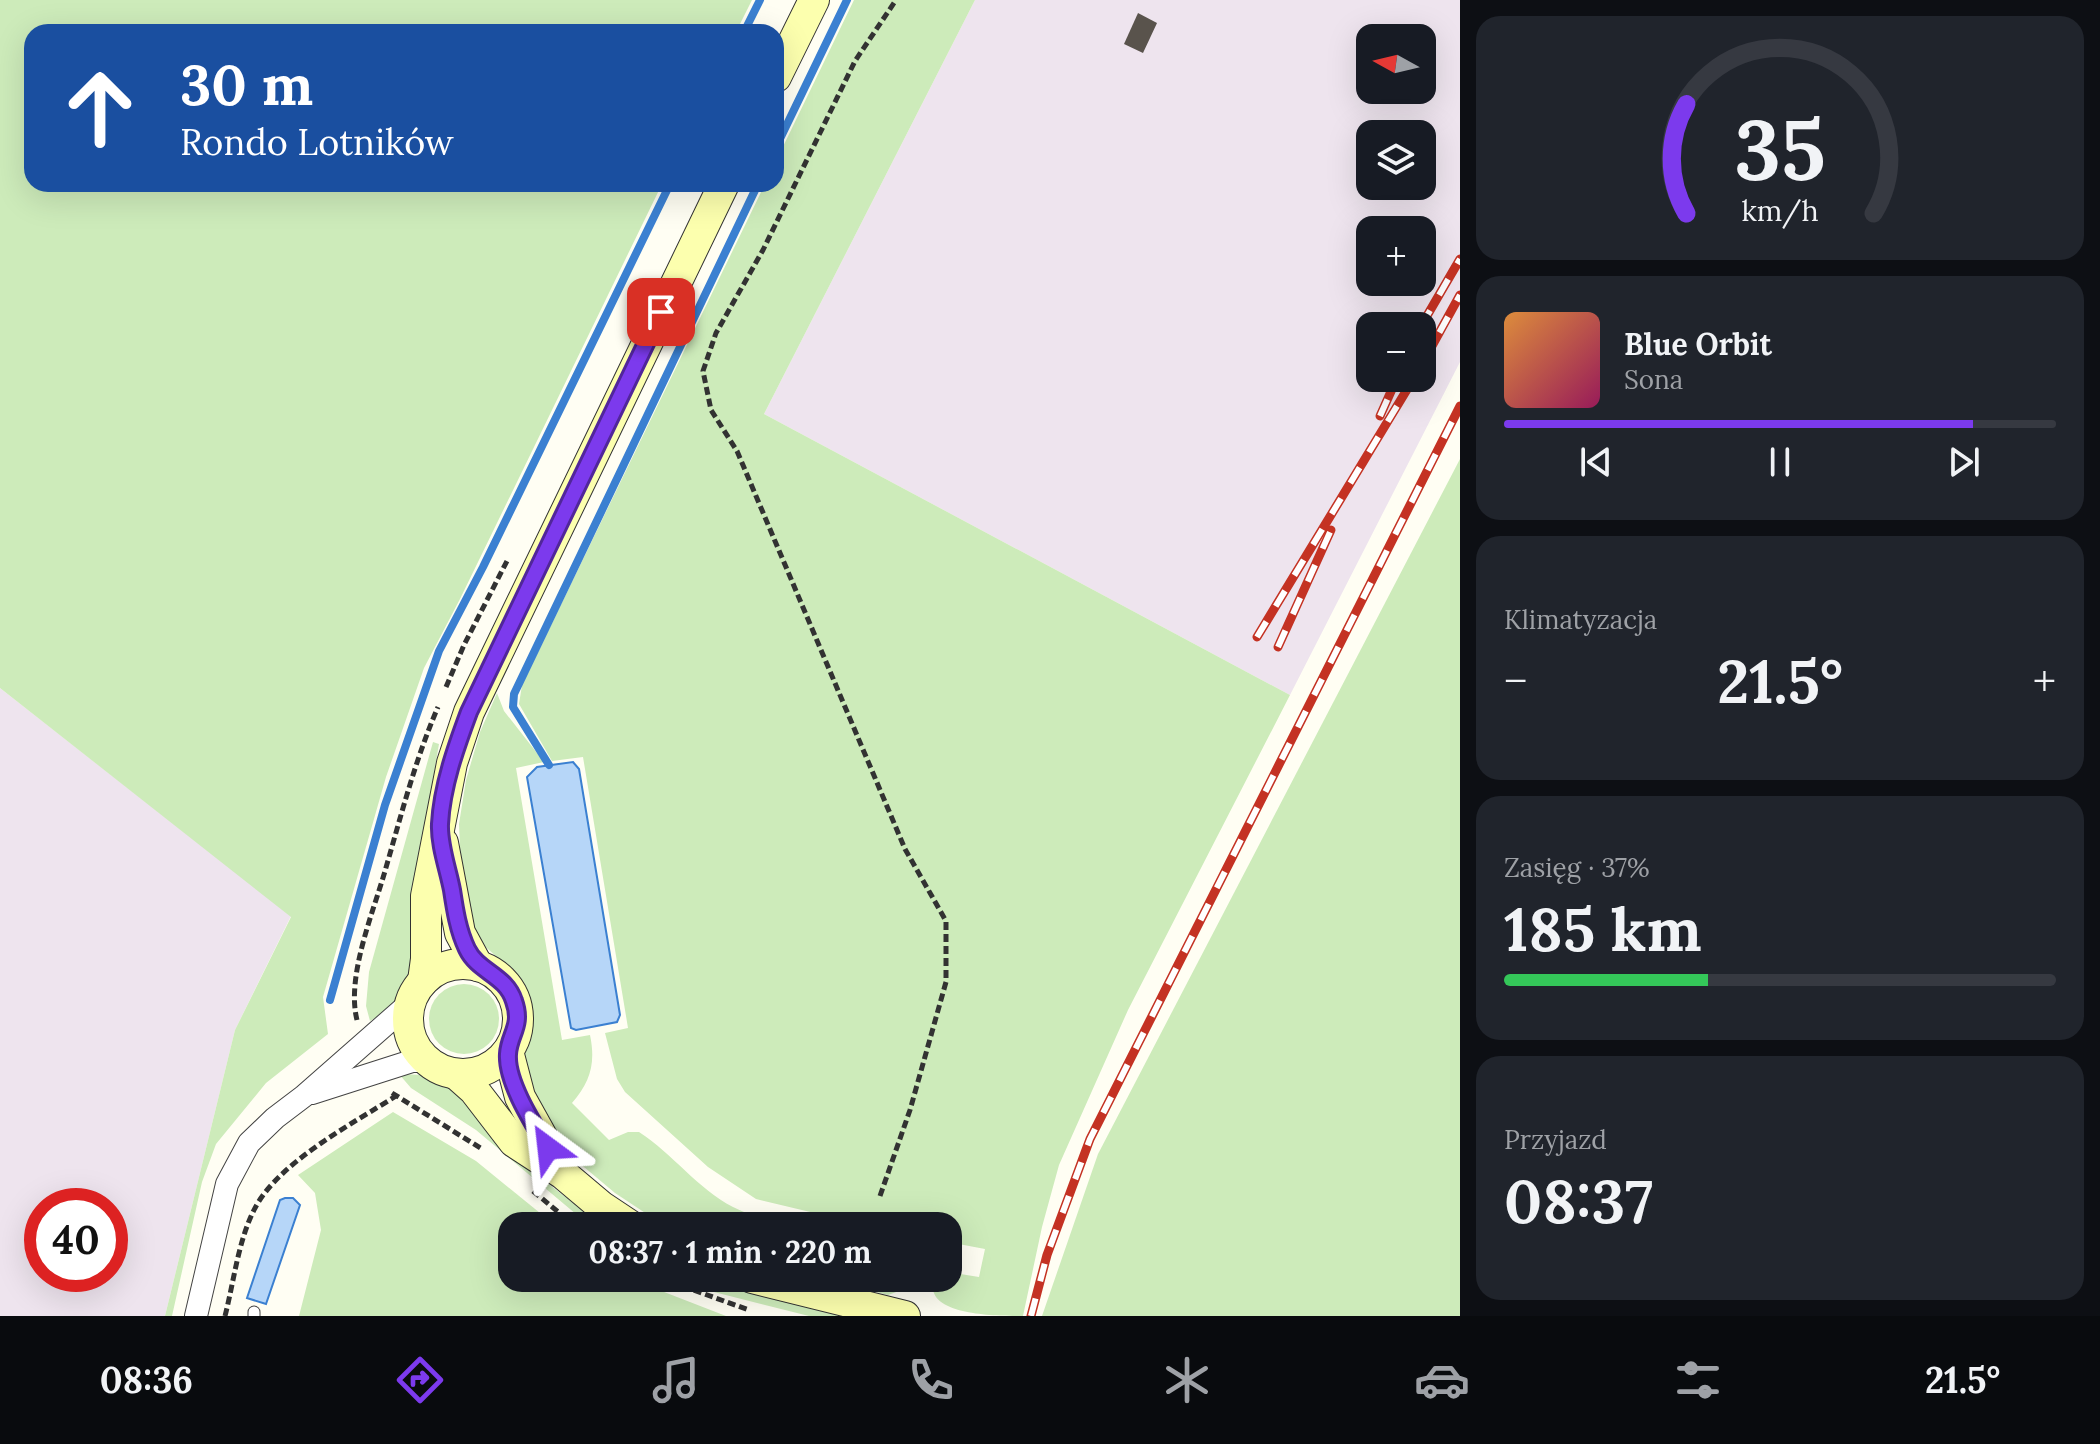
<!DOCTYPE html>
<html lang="pl">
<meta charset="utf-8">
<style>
:root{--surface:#171b24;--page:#20242c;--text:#f1f3f6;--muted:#9ea1a6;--line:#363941;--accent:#7c3aed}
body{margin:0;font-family:Lora,serif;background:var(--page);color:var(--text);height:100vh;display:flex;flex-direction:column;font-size:30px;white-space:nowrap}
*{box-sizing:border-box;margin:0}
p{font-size:26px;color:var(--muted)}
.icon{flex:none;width:44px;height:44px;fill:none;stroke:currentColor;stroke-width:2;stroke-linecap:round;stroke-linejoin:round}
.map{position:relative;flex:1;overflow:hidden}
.panel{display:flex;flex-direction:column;gap:16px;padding:16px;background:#0d0f14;width:640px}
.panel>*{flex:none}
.top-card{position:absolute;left:24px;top:24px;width:760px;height:168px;border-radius:24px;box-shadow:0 8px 32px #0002;background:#1a4fa0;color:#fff;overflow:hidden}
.needle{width:52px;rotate:278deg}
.fabs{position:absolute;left:1356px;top:24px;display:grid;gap:16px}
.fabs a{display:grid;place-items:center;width:80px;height:80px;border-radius:16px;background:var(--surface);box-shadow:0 8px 32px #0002;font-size:40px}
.speed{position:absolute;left:24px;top:1188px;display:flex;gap:16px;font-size:40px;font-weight:700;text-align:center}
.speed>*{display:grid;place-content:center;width:104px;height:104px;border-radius:50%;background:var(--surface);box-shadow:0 8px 32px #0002;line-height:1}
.speed .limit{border:12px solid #d22;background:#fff;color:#111}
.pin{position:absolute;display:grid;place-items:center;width:68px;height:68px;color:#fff;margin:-34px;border-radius:16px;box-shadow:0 4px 12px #0006}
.me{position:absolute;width:88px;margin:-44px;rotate:330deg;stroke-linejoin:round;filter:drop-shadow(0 0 6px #0008)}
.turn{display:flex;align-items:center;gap:28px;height:168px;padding:0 24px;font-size:36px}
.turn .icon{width:104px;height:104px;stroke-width:2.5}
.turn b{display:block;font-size:56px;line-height:68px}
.big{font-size:60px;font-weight:700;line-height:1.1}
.panel .tile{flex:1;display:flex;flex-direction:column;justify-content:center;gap:12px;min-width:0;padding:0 28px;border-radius:24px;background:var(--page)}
.panel .dial{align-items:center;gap:0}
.dial svg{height:208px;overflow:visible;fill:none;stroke:var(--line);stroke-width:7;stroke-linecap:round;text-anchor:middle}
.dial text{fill:var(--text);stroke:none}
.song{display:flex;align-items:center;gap:24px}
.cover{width:96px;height:96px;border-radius:12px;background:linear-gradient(135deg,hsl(30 70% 55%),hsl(330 70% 35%))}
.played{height:8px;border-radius:4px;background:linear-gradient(90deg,var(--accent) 85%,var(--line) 85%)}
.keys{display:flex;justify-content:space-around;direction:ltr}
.heat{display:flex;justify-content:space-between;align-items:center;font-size:44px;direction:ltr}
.charge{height:12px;border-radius:6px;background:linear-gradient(90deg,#34c759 37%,var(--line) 0)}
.trip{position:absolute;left:498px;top:1212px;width:464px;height:80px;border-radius:24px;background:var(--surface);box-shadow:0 8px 32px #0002;font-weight:700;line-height:80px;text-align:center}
.tab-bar{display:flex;height:128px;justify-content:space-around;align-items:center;background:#090b0e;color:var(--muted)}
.tab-bar .icon{width:56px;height:56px}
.tab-bar .active{color:var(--accent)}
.tab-bar b{font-size:36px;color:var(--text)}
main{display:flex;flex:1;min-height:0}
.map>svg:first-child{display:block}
.industrial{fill:#eee4ee;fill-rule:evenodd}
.green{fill:#cdebba}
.water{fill:#b6d6f8;stroke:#3b80d1;stroke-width:2}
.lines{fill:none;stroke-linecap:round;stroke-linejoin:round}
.stream{stroke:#3b80d1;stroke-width:8}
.building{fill:#59534c}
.lane-casing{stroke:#434343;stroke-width:13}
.street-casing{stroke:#434343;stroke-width:24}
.secondary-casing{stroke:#323232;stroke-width:32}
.path{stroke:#323232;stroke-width:5;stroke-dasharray:8 4;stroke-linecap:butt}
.lane{stroke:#fff;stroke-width:11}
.street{stroke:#fff;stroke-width:22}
.secondary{stroke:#fcffae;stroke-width:30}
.rail-casing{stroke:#c43223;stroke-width:9}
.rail{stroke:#fff;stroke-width:6;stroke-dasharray:18;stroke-linecap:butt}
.route-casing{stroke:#51269a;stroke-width:20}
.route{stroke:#7c3aed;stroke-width:14}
</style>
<main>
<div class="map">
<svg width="1460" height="1316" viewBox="0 0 1460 1316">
<rect width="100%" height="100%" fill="#fffef3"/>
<g class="industrial">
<path d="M 975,0 L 1460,0 L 1460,362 L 1290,695 L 764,414 ZM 1370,38 L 1422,38 L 1422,90 L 1370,90 ZM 1370,134 L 1422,134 L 1422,186 L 1370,186 ZM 1370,230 L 1422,230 L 1422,282 L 1370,282 ZM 1370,326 L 1422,326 L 1422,378 L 1370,378 Z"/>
<path d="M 0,688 L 291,916 L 235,1030 L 165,1316 L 0,1316 ZM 42,1206 L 110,1206 L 110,1274 L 42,1274 Z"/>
</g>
<g class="green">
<polygon points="0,0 752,0 736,32 32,32 32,184 662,184 460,599 424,668 386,777 323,997 328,1034 266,1083 216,1144 202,1182 172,1316 165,1316 235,1030 291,917 0,688"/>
<path d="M 854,0 L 975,0 L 764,414 L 1290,695 L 1128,1010 L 1059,1165 L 1042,1227 L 1023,1316 C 997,1316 922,1316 934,1279 L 948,1278 L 948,1272 L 979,1277 L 985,1249 L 948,1242 L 948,1226 L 869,1226 L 756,1199 L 708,1167 L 625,1092 L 617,1079 L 605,1033 L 628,1028 L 583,757 L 552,761 L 519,704 L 522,685 L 765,184 L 776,184 L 776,161 Z"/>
<polygon points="1460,459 1460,1316 1042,1316 1098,1154"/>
<path d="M 497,693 L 504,711 L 544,762 L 516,768 L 562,1040 L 590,1035 C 596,1064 590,1082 572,1103 L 609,1140 L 628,1132 L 639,1132 C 673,1154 698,1189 733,1207 C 752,1217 773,1221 794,1226 L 665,1226 L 615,1193 L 578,1162 L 537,1109 L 523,1062 L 531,1019 L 529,996 L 515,973 L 481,943 L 474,933 L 461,871 L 459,824 L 466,780 L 480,732 Z"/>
<polygon points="433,742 439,744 417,873 414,970 396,1001 389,1009 370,1021 366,1006 369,972"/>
<circle cx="464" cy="1019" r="35"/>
<polygon points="399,1074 423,1075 458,1090 502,1144 546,1182 603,1226 589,1225 476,1130 411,1088"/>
<polygon points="393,1112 476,1161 556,1226 512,1226 512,1278 628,1278 726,1316 299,1316 321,1230 315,1193 298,1175"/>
<polygon points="676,1278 694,1278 845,1316 809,1316 710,1291"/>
<polygon points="822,1278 906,1278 899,1291 888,1295"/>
</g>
<g class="water">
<polygon points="573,762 579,769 620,1015 617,1022 576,1030 571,1028 527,777 537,767"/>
<polygon points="285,1198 293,1198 300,1205 266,1304 247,1298 280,1200"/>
</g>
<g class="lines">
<g class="stream">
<polyline points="744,32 760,0"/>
<polyline points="776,147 847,0"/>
<polyline points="549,765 513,707 514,694 758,184"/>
<polyline points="330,1000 385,805 439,651 483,567 670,184"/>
</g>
</g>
<polygon class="building" points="1138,13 1157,23 1143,53 1124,44"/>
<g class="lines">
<g class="lane-casing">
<polyline id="lane" points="254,1316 254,1312"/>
</g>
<g class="street-casing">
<g id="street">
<polyline points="312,1093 412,1061 427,1061"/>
<polyline points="196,1316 227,1184 249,1143 275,1118 304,1096 411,1002"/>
</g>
</g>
<g class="secondary-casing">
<g id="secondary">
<polyline points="776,77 814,0"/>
<polyline points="443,843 460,933 478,966"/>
<circle cx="463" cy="1019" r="55"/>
<polyline points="423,981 426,959 426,896 452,763 469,712 724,184"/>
<polyline points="508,1051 520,1097 560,1169"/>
<polyline points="456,1074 474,1090 514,1142 563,1174 601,1206 631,1226"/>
<polyline points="752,1278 905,1316"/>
</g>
</g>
<g class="path">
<polyline points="446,687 464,645 508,559"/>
<path d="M 357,1020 C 346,977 373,913 385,871 C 401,816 415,760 438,707"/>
<polyline points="392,1093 482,1149"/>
<polyline points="533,1191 575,1226"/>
<polyline points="880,1196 910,1110 946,982 946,921 905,849 737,451 711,410 703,371 716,333 763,250 855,61 896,0"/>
<polyline points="660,1278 749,1310"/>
<path d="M 225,1316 C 234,1281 238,1242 254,1210 C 277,1163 352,1124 396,1096"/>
</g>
<use href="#lane" class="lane"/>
<use href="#street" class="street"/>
<use href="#secondary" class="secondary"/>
<g class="rail-casing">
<g id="rail">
<polyline points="1421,326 1460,259"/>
<polyline points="1422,364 1460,295"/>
<polyline points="1380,416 1397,378"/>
<polyline points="1257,637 1414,378"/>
<polyline points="1278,647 1331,530"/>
<polyline points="1031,1316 1047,1255 1090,1139 1460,406"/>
</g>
</g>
<use href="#rail" class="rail"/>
</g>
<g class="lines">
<g class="route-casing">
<path id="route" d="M 548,1148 C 534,1125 506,1082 508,1054 C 509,1034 523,1026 514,1001 C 506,975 478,972 467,949 C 458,930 455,910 452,890 C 448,869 439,845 440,824 C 442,786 456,747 469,712 L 661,312"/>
</g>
<use href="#route" class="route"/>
</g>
</svg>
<div class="fabs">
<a><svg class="needle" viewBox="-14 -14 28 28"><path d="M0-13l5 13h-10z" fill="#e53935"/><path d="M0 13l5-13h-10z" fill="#9ea1a6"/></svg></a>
<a><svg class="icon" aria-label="layers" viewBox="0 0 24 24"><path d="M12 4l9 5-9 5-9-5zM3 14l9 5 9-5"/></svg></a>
<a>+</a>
<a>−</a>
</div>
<div class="speed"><div class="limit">40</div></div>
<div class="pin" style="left:661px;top:312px;background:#d93025"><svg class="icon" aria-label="arrive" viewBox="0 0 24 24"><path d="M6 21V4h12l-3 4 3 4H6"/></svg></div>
<svg class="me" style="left:548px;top:1148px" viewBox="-20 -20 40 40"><path d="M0-17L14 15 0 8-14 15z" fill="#7c3aed" stroke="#fff" stroke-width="4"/></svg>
<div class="trip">08:37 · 1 min · 220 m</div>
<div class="top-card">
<div class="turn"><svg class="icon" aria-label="ahead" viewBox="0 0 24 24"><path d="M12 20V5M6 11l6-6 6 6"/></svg><div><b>30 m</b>Rondo Lotników</div></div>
</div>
</div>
<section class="panel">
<div class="tile dial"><svg viewBox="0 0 100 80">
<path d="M14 69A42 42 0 1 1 86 69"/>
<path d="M14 69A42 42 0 0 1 14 27" stroke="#7c3aed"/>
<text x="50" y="56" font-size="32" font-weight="700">35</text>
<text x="50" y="72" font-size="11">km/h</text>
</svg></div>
<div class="tile">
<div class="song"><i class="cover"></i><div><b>Blue Orbit</b><p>Sona</p></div></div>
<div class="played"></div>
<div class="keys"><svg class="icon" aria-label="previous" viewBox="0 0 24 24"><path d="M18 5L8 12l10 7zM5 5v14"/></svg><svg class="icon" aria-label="pause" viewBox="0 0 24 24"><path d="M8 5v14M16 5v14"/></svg><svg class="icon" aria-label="next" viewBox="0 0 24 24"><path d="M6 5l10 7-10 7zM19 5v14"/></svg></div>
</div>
<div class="tile"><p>Klimatyzacja</p>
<div class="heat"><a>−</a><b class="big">21.5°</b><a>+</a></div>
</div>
<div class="tile"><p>Zasięg · 37%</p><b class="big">185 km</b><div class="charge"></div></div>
<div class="tile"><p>Przyjazd</p><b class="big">08:37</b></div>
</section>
</main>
<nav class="tab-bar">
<b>08:36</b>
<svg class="icon active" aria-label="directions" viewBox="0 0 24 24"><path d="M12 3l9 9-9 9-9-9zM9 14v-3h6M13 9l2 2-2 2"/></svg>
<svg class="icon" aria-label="music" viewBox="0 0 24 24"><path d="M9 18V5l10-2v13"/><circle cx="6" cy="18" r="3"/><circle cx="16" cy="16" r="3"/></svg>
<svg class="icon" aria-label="phone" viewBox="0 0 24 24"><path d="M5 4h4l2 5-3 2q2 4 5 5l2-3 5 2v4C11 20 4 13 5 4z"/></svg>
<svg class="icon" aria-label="climate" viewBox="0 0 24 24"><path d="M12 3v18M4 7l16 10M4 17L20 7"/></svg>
<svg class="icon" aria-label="car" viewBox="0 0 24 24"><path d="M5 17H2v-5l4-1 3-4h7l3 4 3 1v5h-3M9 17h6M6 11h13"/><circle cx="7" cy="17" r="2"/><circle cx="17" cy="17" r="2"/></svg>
<svg class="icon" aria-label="filters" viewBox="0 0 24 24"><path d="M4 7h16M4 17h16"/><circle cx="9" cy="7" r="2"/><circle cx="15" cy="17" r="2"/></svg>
<b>21.5°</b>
</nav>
